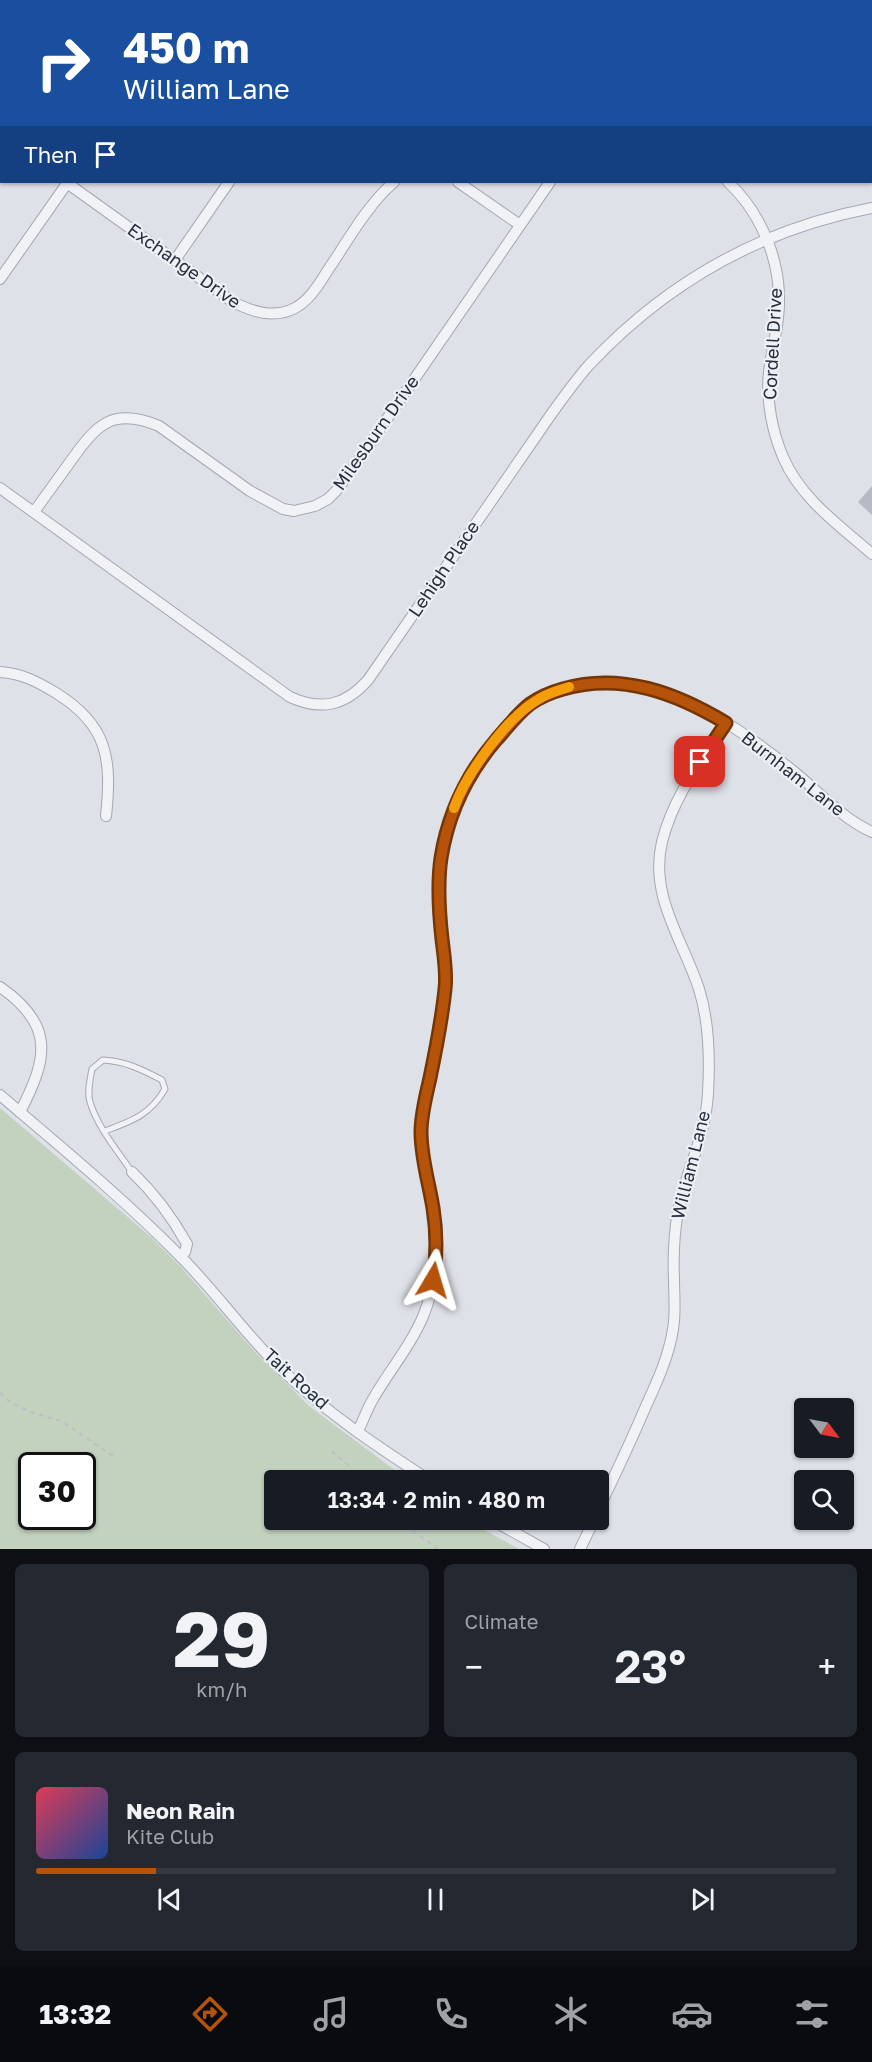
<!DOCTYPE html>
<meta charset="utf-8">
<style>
:root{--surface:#171b24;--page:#242831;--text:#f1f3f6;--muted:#9ea1a6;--line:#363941;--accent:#b45309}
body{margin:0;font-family:"Golos Text",sans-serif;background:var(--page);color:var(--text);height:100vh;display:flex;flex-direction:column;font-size:22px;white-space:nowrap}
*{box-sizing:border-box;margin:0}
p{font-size:20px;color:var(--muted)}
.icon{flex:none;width:33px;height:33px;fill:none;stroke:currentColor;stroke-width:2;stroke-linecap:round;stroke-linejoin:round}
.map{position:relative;height:1549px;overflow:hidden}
.drawer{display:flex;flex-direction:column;gap:15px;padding:15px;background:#0d0f14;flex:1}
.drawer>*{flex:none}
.top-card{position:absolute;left:0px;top:0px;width:873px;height:183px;box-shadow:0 2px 4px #0004;background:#1a4fa0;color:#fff;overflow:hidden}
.needle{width:39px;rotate:122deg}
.tools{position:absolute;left:794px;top:1398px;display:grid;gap:12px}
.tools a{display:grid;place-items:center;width:60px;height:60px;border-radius:6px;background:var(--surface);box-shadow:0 2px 4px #0004;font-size:30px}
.speed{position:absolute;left:18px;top:1452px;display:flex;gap:12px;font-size:30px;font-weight:700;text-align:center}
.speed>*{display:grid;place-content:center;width:78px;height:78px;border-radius:50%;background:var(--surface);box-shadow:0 2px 4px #0004;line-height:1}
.speed .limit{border:3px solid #111;border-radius:9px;background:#fff;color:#111}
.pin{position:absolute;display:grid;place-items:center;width:51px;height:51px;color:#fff;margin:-26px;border-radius:12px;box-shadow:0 3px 9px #0006}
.me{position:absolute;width:66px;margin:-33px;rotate:7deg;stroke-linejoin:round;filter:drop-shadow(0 0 4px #0008)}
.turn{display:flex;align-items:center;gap:21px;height:126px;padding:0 24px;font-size:27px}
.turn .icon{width:78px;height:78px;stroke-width:2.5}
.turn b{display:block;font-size:42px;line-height:51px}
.then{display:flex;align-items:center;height:57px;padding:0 24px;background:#0003;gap:12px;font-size:22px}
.big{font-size:45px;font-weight:600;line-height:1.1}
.drawer .card{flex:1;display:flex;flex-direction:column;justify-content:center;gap:9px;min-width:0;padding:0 21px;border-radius:9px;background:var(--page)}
.drawer .dial{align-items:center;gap:0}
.dial b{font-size:78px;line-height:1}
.song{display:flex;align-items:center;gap:18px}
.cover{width:72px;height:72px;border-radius:9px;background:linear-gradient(135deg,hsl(350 70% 55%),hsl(220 70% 35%))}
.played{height:6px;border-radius:3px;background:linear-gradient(90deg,var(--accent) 15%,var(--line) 15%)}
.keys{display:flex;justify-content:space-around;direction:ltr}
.heat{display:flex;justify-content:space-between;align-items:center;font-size:33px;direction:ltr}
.drawer .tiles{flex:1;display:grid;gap:15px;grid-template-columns:1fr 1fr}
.card:last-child{grid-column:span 2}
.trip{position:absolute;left:264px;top:1470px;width:345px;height:60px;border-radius:6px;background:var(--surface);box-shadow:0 2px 4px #0004;font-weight:600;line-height:60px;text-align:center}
.tab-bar{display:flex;height:96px;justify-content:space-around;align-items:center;background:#090b0e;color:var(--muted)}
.tab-bar .icon{width:42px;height:42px}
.tab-bar .selected{color:var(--accent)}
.tab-bar b{font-size:27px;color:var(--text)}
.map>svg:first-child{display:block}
.green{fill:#c3d1bf;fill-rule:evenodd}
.building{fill:#b5bac4}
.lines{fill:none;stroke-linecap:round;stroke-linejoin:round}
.service-casing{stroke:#a3a8b1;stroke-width:7}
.minor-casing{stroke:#a3a8b1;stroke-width:12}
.path{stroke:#bcbfc6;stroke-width:2;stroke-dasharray:4.5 4.5;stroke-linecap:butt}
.service{stroke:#f0f2f6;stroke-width:5}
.minor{stroke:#f0f2f6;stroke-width:10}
.route-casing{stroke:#753606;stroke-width:15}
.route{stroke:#b45309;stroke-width:10}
.slow{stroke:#f59e0b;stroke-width:10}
.labels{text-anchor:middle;stroke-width:4.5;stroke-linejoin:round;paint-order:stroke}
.street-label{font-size:18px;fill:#272f3e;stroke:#edf0f5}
</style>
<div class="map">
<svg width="872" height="1549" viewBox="0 0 872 1549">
<rect width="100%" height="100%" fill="#dee1e7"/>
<path class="green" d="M 0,1108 L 152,1238 L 180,1266 L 255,1352 L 309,1406 L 408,1480 L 274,1480 L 274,1520 L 466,1520 L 519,1549 L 0,1549 ZM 32,1466 L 82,1466 L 82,1516 L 32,1516 Z"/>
<polygon class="building" points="872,486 872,515 858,502"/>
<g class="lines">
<g class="service-casing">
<path id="service" d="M 105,1131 C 132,1121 150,1115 165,1089 L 162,1080 C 143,1070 125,1061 103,1060 L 92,1069 C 90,1080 87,1092 90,1102 C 98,1128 117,1150 132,1172"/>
</g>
<g class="minor-casing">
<g id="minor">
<polyline points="476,0 478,2"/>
<polyline points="723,0 725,2"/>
<polyline points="192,2 193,0"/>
<polyline points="393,2 395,0"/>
<polyline points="458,182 520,225"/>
<path d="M 728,182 C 764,216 784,268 778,318 C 776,336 771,354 769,372 C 766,400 772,431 783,457 C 801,499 839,525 872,554"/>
<path d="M 67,183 L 233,302 C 253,312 274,319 295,308 C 310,300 319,284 328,270 C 347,242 368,204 394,182"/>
<polyline points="175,260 229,182"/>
<polyline points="0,279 68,182"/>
<path d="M 0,488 L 290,697 C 321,711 345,706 368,680 L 550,416 C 562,399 575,381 589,365 C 667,282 761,229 872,208"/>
<path d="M 34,512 C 46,495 58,479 70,462 C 96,426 111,406 159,426 L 250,491 L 283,509 L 294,511 L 315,506 L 328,499 L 336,491 L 351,471 L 550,182"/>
<path d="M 0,672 C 21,673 38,682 56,693 C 108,725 112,759 106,816"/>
<path d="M 0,987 C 55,1025 48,1058 20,1112"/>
<path d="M 0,1095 C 61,1147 124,1199 180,1256 C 216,1292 246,1335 283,1371 C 327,1413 378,1447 429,1480"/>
<path d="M 132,1172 C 154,1193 172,1217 187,1244 L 185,1252 L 181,1257"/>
<path d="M 358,1431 C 363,1421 367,1409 373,1399 C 389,1371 412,1344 424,1314 C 430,1299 433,1284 435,1268 C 442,1222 423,1179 421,1134 C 420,1115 426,1096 430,1076 C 436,1048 442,1019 445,990 C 449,953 436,916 439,878 C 442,837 455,792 481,758 C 488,748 496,740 504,731 C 514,720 525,707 538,699 C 563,684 601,678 629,684 C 694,696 748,734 798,775 C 822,795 843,819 872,832"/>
<path d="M 598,1510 C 615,1475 631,1441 646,1406 C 657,1382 669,1356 673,1329 C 676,1313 674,1296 674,1279 C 673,1257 674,1234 678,1211 C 686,1171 706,1135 708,1093 C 710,1059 709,1021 699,989 C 683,940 649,896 662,842 C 673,797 701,761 726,723"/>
<polyline points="492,1520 544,1549"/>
<polyline points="580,1549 594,1520"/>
</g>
</g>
<g class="path">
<polyline points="0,1393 9,1401 30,1412 61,1421 116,1458"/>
<polyline points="332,1451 349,1466 357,1480"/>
<polyline points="398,1520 438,1549"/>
</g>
<use href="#service" class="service"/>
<use href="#minor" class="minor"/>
</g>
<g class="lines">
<g class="route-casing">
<path id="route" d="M 433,1280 C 437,1256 437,1233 433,1208 C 429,1183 421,1158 421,1132 C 421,1114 426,1096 430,1078 C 436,1049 442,1019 445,989 C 447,973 444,956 442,939 C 439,912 437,885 441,858 C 448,814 467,774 496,740 C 507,728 517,714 530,704 C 540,697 552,692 563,689 C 621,672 676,693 726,723 L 700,762"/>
</g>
<use href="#route" class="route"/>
<path class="slow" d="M 454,808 C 466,774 507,717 539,699 C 548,693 559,690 569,687"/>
</g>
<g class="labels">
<g class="street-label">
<text transform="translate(184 266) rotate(35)" y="6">Exchange Drive</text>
<text transform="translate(773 344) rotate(-87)" y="6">Cordell Drive</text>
<text transform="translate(376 433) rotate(-55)" y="6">Milesburn Drive</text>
<text transform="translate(444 569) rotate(-56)" y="6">Lehigh Place</text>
<text transform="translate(793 774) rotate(38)" y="6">Burnham Lane</text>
<text transform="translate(691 1165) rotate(-76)" y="6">William Lane</text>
<text transform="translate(296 1379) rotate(42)" y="6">Tait Road</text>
</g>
</g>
</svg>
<div class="tools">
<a><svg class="needle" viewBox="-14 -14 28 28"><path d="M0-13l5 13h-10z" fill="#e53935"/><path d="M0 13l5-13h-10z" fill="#9ea1a6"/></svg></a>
<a><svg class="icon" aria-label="search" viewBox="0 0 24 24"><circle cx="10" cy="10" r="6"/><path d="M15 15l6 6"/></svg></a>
</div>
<div class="speed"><div class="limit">30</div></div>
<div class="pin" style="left:700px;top:762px;background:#d93025"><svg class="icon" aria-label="arrive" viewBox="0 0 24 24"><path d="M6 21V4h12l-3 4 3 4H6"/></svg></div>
<svg class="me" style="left:433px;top:1280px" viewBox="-20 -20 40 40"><path d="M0-17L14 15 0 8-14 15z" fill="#b45309" stroke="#fff" stroke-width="4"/></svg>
<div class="trip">13:34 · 2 min · 480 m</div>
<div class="top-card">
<div class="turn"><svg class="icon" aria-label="right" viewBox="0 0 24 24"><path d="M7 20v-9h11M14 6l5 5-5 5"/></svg><div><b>450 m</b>William Lane</div></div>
<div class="then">Then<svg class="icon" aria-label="arrive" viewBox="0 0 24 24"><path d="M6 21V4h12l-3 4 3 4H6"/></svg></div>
</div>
</div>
<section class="drawer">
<div class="tiles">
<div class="card dial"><b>29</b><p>km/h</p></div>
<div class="card"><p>Climate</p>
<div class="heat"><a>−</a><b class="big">23°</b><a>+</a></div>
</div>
<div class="card">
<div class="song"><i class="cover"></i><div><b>Neon Rain</b><p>Kite Club</p></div></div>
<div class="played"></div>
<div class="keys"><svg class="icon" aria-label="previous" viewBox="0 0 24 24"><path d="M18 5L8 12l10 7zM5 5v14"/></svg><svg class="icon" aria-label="pause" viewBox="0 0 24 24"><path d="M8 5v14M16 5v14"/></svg><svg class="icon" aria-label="next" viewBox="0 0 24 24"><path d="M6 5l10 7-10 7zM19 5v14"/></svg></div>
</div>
</div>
</section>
<nav class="tab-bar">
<b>13:32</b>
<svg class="icon selected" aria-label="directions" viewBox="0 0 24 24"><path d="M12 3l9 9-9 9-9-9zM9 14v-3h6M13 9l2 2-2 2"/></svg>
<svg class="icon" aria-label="music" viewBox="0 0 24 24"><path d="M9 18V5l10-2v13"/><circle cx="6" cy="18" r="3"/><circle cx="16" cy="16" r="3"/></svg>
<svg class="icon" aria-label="phone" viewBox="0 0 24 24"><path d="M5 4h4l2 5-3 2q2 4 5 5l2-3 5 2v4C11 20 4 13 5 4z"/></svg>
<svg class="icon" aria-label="climate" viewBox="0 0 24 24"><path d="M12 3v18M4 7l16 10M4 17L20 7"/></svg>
<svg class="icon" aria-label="car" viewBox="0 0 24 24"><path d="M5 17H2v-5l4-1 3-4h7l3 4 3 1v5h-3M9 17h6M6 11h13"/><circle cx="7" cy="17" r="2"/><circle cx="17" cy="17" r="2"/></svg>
<svg class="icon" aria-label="filters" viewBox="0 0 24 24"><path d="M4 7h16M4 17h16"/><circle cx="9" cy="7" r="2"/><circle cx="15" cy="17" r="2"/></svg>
</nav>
